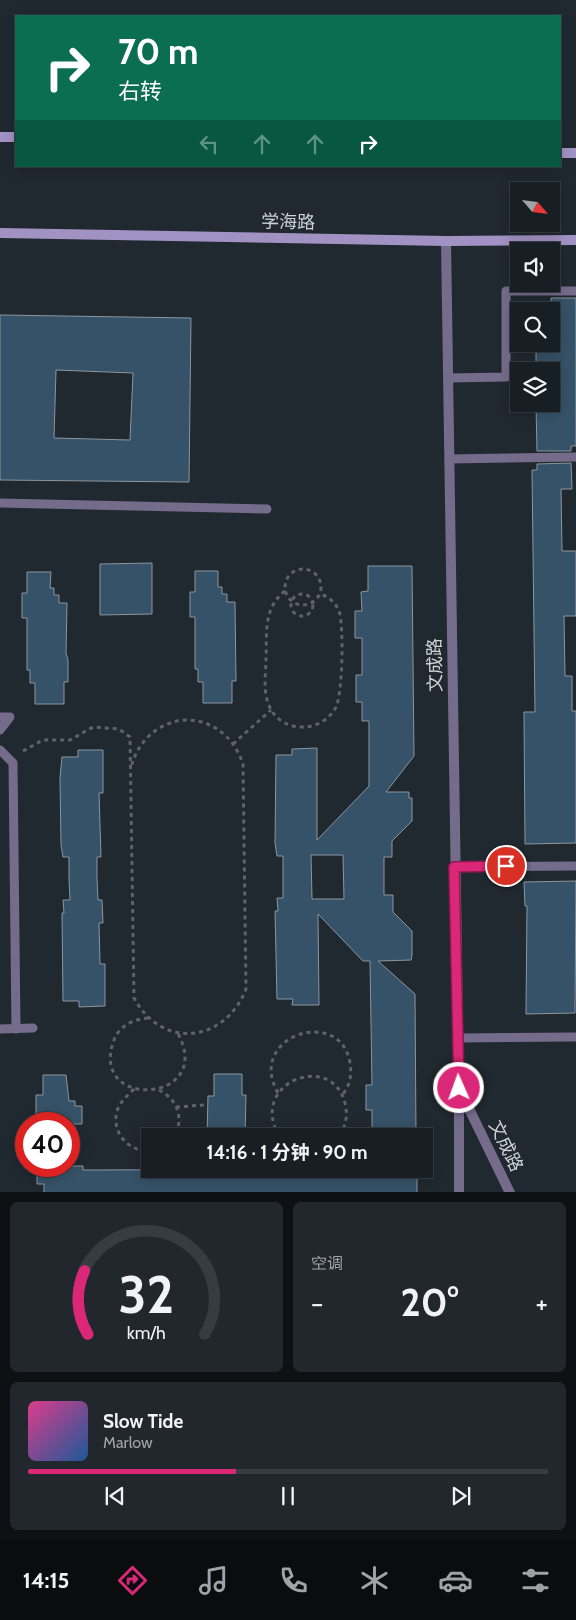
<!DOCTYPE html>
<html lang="zh">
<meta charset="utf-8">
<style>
:root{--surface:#181f24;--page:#21272c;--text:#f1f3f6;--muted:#9fa2a6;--line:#363d41;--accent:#db2777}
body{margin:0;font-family:Cabin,"Noto Sans SC",sans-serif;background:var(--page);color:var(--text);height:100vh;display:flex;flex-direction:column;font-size:19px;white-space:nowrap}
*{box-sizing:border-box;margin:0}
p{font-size:16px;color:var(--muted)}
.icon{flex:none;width:28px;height:28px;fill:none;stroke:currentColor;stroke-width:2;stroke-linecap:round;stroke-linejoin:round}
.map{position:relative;height:1192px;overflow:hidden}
.side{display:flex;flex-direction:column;gap:10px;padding:10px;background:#0d1114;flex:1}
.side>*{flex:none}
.banner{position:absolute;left:15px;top:15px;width:546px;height:152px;border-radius:0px;box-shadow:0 2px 12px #0003,0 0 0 1px var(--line);background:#0b6e4f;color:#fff;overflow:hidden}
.needle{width:32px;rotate:118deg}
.tools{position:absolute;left:510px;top:182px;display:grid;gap:10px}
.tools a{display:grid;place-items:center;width:50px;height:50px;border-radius:0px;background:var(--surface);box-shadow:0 2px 12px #0003,0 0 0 1px var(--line);font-size:25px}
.speed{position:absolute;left:15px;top:1112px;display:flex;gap:10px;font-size:25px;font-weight:700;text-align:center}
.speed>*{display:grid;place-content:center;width:65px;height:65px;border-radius:50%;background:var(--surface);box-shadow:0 2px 12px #0003,0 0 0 1px var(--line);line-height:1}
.speed .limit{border:8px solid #d22;background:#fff;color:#111}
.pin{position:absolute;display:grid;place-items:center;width:42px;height:42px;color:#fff;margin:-21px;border:2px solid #fff;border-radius:50%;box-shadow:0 1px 5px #0007}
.me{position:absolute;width:55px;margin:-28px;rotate:358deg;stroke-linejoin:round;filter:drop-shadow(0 0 4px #0008)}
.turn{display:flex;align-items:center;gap:18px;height:105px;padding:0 20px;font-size:22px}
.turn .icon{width:65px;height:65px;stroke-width:2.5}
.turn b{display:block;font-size:35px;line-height:42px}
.lanes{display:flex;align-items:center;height:48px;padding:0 20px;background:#0003;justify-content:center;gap:25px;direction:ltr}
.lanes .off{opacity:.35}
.big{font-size:38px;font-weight:700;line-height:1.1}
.side .tile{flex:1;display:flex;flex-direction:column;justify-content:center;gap:8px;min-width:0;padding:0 18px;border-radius:8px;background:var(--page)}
.side .dial{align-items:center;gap:0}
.dial svg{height:130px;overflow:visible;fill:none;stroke:var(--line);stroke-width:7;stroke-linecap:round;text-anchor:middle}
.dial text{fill:var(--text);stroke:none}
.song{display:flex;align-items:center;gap:15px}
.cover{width:60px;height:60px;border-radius:8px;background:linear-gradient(135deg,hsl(330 70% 55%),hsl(210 70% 35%))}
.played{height:5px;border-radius:2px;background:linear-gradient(90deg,var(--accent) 40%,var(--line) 40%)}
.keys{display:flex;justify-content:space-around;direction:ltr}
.heat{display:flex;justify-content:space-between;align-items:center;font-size:28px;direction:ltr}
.side .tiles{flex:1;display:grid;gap:10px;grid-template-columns:1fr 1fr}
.tile:last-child{grid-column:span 2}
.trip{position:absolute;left:141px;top:1128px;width:292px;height:50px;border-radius:0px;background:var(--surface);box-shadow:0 2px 12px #0003,0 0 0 1px var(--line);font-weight:700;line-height:50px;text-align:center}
.dock{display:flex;height:80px;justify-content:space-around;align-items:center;background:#0a0c0e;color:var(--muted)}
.dock .icon{width:35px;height:35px}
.dock .active{color:var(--accent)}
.dock b{font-size:22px;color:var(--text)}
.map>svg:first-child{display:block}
.building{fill:#365268;stroke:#8b969f;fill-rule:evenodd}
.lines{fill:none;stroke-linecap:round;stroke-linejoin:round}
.path{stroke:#5c646a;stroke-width:3;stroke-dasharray:4 4;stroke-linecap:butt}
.service{stroke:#756c8b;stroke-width:9}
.tertiary{stroke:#756c8b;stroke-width:10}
.secondary{stroke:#a292c4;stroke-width:10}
.route-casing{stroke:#8e194d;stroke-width:12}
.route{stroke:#db2777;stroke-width:9}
.labels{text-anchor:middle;stroke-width:5;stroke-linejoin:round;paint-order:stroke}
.street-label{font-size:18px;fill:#cdd2d7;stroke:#202930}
</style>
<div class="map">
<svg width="576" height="1193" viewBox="0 0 576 1193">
<rect width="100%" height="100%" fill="#202930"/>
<g class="building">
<polygon points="551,298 576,298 576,446 571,446 571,451 537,451 536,404 551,404 551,371 536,371 536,344 551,344"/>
<path d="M 0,315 L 191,318 L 189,482 L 0,480 ZM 56,370 L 133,373 L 130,440 L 54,438 Z"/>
<polygon points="571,463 572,489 561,489 562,551 576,551 576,616 564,616 565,676 572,676 572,711 576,711 576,843 525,844 524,712 535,712 532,470 537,470 537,464"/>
<polygon points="152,563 152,614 100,615 100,564"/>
<path d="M 368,566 L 412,566 L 414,756 L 386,792 L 409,792 L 409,798 L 412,798 L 412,821 L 392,841 L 392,857 L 384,857 L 384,895 L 393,895 L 393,912 L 412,931 L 412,955 L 411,960 L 378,961 L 415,994 L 416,1136 L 372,1136 L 372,1110 L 366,1110 L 366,1085 L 372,1085 L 370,961 L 363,961 L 318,914 L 319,1005 L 292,1005 L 293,999 L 277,999 L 275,911 L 278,911 L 277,898 L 283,898 L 283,856 L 277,856 L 275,843 L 276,755 L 292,755 L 292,749 L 317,748 L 317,840 L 369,786 L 369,721 L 362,721 L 362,702 L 356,702 L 356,675 L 362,675 L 362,638 L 355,638 L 355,611 L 362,611 L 361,592 L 368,591 ZM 311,855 L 343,855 L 344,899 L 312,899 Z"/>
<polygon points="195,571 218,571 218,587 222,587 222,594 227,594 227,602 235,602 236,681 232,681 232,703 203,703 203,682 198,682 198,669 195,669 195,617 190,617 190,592 195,592"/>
<polygon points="27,572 51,572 50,588 54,588 54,595 59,595 59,603 67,603 66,653 68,660 68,682 64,682 64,704 35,704 35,683 30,683 30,670 27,670 27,618 22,618 22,593 27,593"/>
<polygon points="78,750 103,750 103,793 99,793 101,857 97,857 97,878 98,900 102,900 103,923 99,923 100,964 105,964 105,1006 79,1007 79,1001 63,1001 62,913 64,913 63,900 70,900 69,879 69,857 63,857 61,845 60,778 62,757 78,757"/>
<polygon points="576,881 575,1013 526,1014 527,906 525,906 524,882"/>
<polygon points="214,1074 242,1074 242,1095 246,1095 245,1136 207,1136 208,1096 214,1096"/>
<polygon points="43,1075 66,1075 69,1101 75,1101 75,1106 82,1106 82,1124 43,1124 43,1120 36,1120 36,1095 43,1095"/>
<polygon points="37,1166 83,1166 83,1170 417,1169 417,1193 44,1193 44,1184 37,1184"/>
</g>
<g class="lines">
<g class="path">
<circle cx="303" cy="587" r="18"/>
<path d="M 285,591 C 263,608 267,633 266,658 C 266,672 263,689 268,703 C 278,733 319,735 335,709 C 343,697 344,625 339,611 C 335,602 329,597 320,594"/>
<circle cx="302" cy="605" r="11"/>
<polyline points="233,744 271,710"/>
<path d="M 23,751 L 43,740 L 70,740 L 93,727 L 119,729 L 130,737 L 134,998 C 162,1050 225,1043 246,989 L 243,764 C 222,703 148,707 131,767"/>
<path d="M 148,1018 C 134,1019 119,1026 114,1040 C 87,1112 218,1103 177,1032"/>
<path d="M 134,1089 C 127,1096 120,1102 117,1111 C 111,1133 129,1152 150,1151"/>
<path d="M 159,1090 C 177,1099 184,1117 175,1136"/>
<path d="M 278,1093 C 245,1036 341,1005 350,1063 C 352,1075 350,1086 342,1095"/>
<polyline points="176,1107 204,1105"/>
<path d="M 279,1136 C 248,1082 332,1051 345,1103 C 348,1115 346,1126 339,1136"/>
</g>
<g class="service">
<polyline points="448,378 506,377 506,291 576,291"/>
<polyline points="449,459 576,457"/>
<polyline points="0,503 267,509"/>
<polyline points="0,717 10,717 0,730"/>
<polyline points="0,750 13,763 16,1029"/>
<polyline points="454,867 576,866"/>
<polyline points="0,1029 33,1028"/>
<polyline points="457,1038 576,1037"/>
</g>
<g class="tertiary">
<polyline points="446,241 459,1088 510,1193"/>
<polyline points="459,1092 459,1193"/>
</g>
<g class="secondary">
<polyline points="0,137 16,137"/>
<polyline points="560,153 576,153"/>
<polyline points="0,233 446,241 576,240"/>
</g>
</g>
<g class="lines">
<g class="route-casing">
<polyline id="route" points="459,1088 454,867 506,866"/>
</g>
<use href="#route" class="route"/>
</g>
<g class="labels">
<g class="street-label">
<text transform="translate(288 222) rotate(1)" y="6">学海路</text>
<text transform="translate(435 665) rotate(-91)" y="6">文成路</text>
<text transform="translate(506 1146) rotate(64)" y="6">文成路</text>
</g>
</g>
</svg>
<div class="tools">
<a><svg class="needle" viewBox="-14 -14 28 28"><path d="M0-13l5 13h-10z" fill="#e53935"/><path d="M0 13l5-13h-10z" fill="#9fa2a6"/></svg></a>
<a><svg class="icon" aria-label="sound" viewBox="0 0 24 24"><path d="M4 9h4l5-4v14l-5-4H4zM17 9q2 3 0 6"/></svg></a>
<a><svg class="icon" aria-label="search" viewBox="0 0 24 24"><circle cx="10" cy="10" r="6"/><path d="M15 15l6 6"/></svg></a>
<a><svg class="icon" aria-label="layers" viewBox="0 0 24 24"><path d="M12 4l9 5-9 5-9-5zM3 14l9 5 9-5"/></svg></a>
</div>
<div class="speed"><div class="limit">40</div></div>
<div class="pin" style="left:506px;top:866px;background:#d93025"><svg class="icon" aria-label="arrive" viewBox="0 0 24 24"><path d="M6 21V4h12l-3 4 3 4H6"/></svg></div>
<svg class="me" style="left:459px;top:1088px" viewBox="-20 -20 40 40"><circle r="17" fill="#db2777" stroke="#fff" stroke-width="3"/><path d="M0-11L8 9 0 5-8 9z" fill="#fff"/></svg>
<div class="trip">14:16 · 1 分钟 · 90 m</div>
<div class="banner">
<div class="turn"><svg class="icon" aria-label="right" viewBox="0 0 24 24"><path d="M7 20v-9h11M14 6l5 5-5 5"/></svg><div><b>70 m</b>右转</div></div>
<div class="lanes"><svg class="icon off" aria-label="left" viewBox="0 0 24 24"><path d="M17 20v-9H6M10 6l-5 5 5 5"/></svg><svg class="icon off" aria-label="ahead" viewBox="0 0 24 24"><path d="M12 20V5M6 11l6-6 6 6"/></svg><svg class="icon off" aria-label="ahead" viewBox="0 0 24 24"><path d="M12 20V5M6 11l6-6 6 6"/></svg><svg class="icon" aria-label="right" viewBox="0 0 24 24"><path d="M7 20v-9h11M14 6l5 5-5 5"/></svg></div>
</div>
</div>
<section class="side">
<div class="tiles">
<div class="tile dial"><svg viewBox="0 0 100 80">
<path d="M14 69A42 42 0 1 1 86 69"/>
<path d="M14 69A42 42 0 0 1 12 30" stroke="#db2777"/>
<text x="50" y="56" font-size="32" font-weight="700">32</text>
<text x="50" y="72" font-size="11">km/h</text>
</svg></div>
<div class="tile"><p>空调</p>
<div class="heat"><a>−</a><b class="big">20°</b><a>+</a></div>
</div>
<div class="tile">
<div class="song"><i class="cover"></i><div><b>Slow Tide</b><p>Marlow</p></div></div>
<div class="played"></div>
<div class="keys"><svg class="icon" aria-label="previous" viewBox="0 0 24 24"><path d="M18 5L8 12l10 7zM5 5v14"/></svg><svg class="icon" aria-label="pause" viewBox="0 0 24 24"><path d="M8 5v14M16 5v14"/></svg><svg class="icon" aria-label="next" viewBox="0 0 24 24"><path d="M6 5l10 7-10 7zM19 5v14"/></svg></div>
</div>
</div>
</section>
<nav class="dock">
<b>14:15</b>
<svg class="icon active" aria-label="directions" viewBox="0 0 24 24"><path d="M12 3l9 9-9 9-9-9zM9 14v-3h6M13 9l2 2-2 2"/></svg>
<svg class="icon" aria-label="music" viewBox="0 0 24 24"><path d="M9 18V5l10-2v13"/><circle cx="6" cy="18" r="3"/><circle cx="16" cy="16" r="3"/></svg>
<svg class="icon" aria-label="phone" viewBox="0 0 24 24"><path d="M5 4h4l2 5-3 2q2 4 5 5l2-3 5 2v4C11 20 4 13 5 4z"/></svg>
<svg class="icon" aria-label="climate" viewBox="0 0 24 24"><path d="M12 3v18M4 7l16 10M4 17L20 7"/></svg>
<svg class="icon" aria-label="car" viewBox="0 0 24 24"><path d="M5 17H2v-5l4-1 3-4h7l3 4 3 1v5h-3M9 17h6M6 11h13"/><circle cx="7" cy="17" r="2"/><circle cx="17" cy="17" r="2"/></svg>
<svg class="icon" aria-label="filters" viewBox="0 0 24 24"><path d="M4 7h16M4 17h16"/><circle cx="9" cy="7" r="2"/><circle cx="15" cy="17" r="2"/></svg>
</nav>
